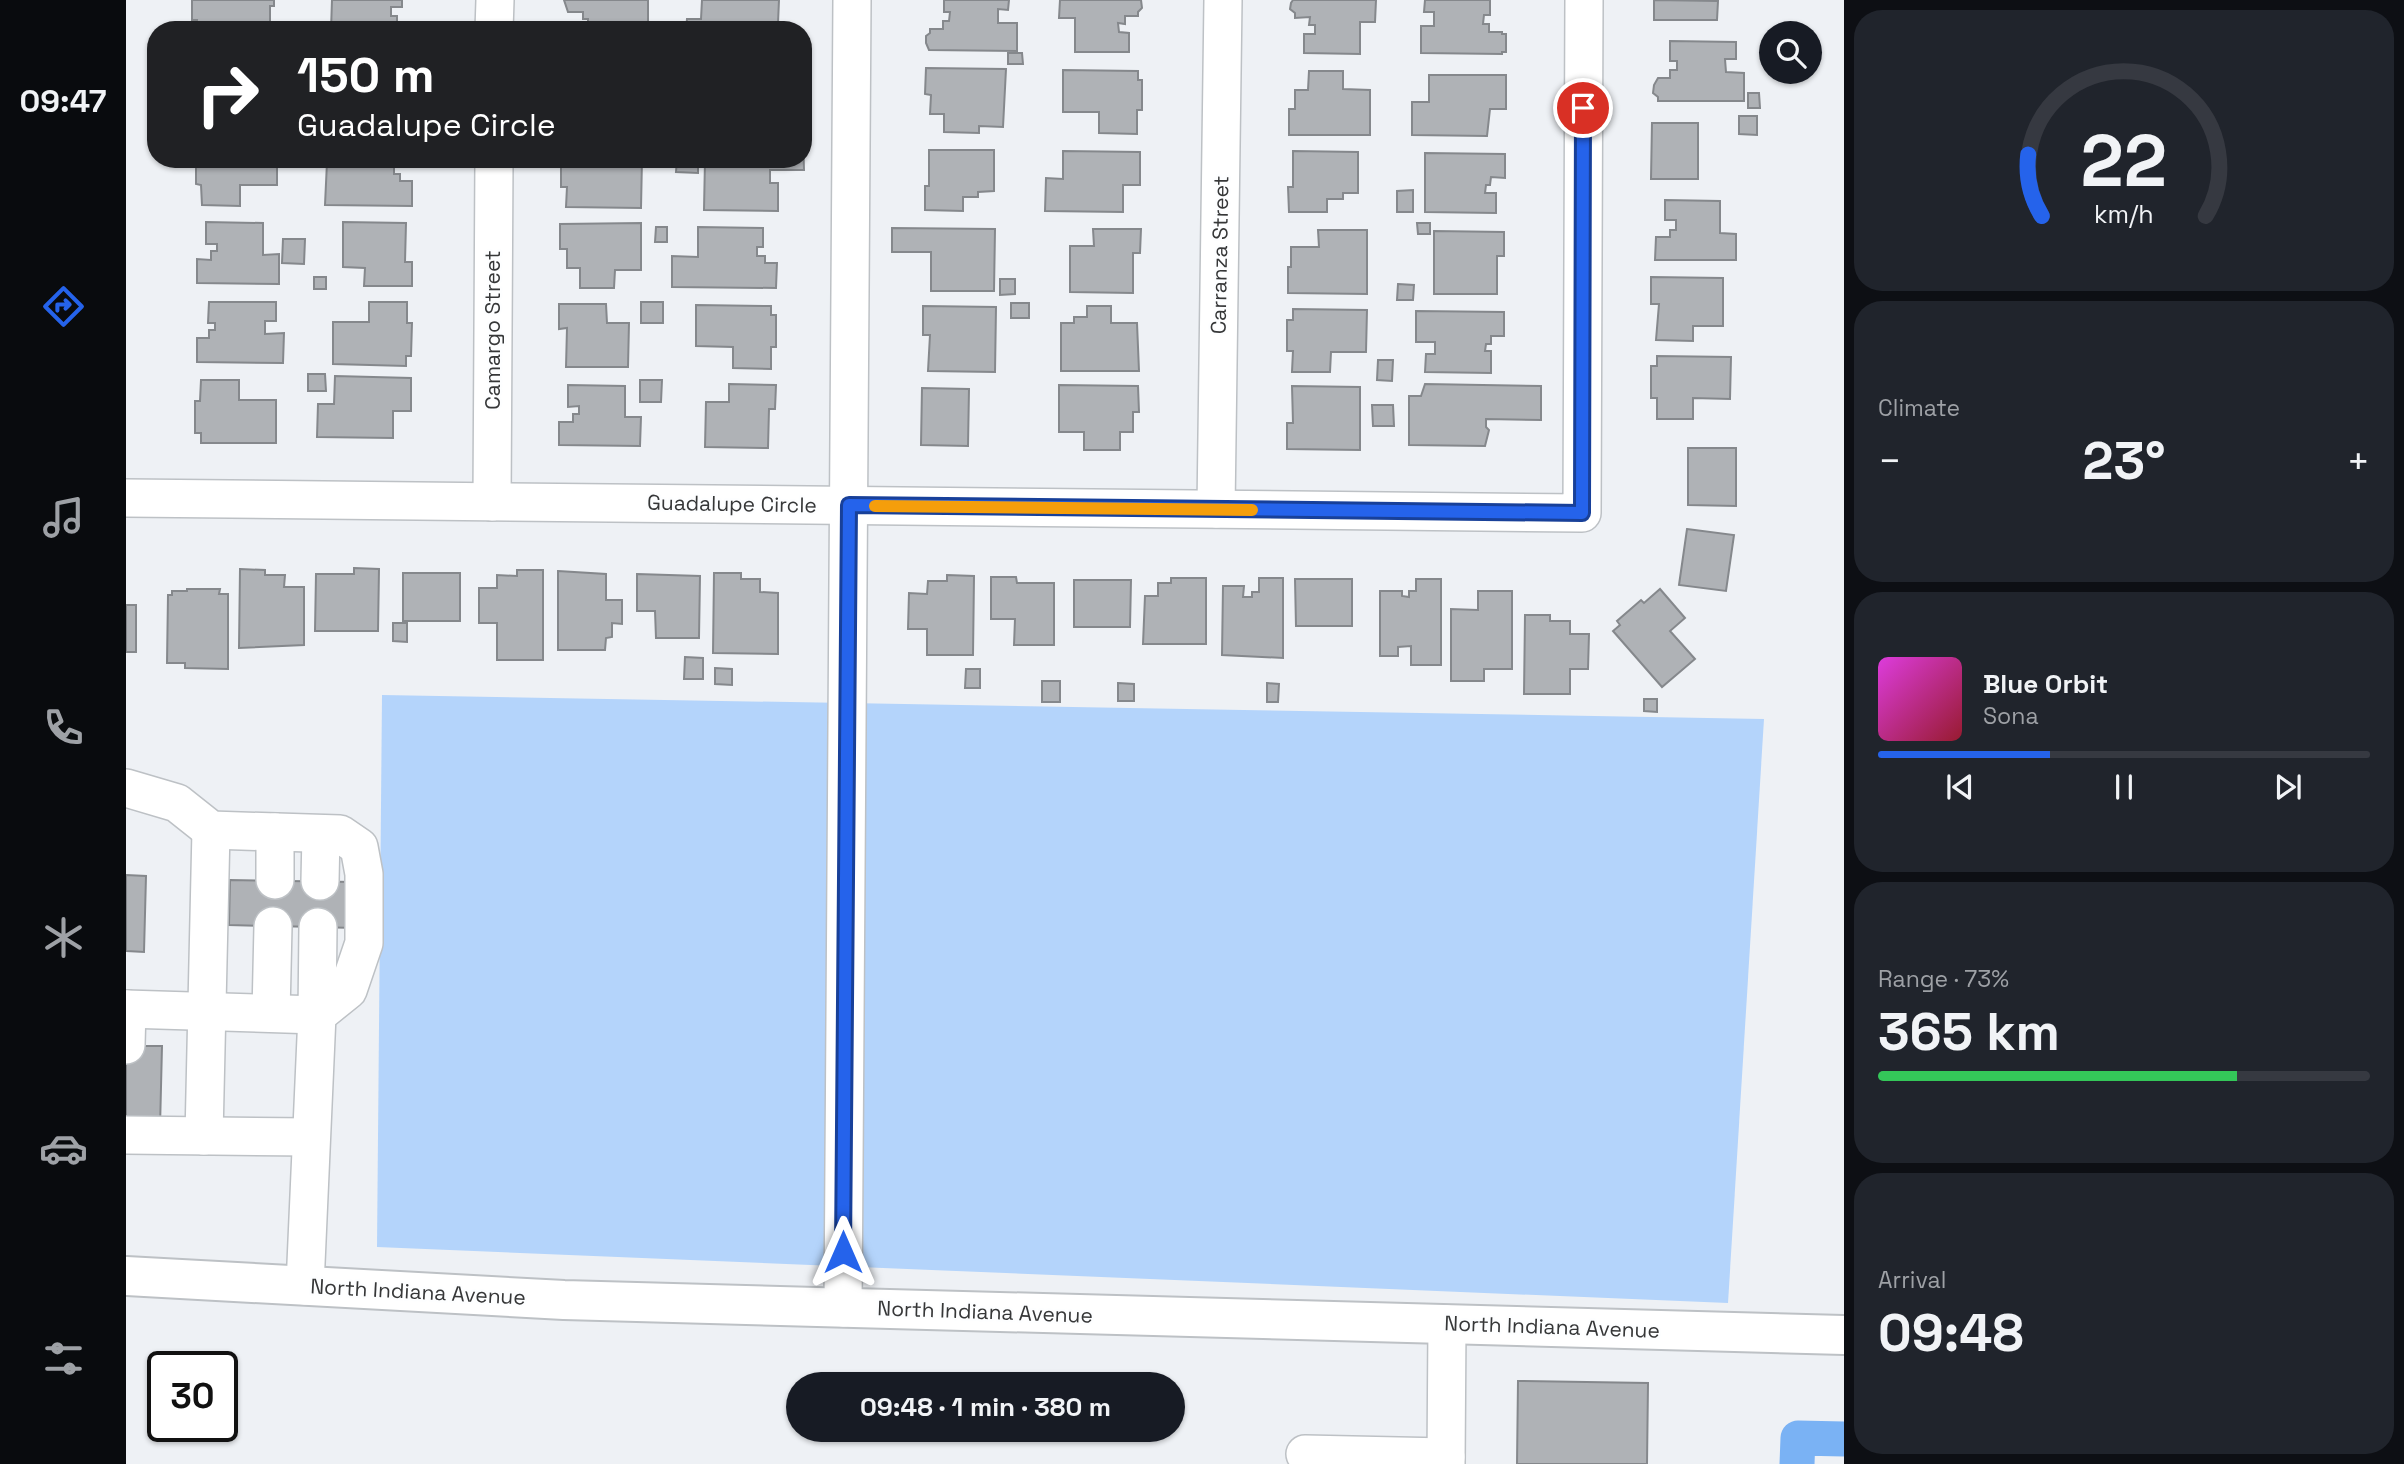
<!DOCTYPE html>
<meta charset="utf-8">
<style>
:root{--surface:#171b24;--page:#20242c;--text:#f1f3f6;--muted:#9ea1a6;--line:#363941;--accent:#2563eb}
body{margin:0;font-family:"Space Grotesk",sans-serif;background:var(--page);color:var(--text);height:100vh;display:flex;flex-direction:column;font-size:26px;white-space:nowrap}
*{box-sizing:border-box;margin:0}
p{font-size:23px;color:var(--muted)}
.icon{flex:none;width:38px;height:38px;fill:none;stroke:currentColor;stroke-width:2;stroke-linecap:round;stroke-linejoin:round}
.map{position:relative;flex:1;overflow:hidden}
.panel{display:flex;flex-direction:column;gap:10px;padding:10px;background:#0d0f14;width:560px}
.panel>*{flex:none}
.banner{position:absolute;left:21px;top:21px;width:665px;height:147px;border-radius:28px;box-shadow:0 2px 5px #0004;background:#202124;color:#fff;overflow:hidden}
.tools{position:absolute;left:1633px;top:21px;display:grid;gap:14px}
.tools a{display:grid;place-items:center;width:63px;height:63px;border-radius:50%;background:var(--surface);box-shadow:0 2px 5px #0004;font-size:35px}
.speed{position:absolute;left:21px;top:1351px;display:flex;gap:14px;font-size:35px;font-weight:700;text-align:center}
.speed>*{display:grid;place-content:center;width:91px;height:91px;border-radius:50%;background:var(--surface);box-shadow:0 2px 5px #0004;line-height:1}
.speed .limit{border:4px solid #111;border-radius:10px;background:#fff;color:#111}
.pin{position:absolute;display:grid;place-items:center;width:60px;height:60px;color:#fff;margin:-30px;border:4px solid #fff;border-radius:50%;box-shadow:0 2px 7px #0007}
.me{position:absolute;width:77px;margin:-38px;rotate:0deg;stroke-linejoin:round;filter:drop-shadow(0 0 5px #0008)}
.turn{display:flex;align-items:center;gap:24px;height:147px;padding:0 35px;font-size:32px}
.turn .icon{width:91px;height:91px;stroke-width:2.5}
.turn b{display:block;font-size:49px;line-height:60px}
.big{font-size:52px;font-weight:600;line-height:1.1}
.panel .tile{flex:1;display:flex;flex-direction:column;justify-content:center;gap:10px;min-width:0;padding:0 24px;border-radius:28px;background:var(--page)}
.panel .dial{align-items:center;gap:0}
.dial svg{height:182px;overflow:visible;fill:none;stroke:var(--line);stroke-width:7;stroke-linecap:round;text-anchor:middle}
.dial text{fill:var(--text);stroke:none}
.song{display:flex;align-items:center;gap:21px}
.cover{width:84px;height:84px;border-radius:10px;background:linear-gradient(135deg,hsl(300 70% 55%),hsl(350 70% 35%))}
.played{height:7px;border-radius:4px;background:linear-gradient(90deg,var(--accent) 35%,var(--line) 35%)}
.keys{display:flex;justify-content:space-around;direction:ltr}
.heat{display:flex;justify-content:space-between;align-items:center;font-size:38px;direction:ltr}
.charge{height:10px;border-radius:5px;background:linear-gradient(90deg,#34c759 73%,var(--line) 0)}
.trip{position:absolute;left:660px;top:1372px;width:399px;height:70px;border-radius:35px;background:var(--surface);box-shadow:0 2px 5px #0004;font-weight:600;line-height:70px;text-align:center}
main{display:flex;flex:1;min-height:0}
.tabs{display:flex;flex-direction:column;width:126px;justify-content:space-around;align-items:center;background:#090b0e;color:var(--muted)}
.tabs .icon{width:49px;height:49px}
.tabs .on{color:var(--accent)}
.tabs b{font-size:32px;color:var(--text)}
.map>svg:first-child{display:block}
.green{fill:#b4d4fb}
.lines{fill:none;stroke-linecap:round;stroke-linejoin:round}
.canal{stroke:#7ab2f4;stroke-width:35}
.building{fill:#afb2b6;stroke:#85888c;stroke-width:2}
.minor-casing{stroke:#bdc1c5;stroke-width:40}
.major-casing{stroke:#bdc1c5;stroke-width:42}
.minor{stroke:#fff;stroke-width:37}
.major{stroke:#fff;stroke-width:38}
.route-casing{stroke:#184099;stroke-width:18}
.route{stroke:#2563eb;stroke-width:12}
.slow{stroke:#f59e0b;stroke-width:12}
.labels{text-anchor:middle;stroke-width:5;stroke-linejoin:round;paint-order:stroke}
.street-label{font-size:21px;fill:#363738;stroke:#fdfeff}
</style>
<main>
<nav class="tabs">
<b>09:47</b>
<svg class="icon on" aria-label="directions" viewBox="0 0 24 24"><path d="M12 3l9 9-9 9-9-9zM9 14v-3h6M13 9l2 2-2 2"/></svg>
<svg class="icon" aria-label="music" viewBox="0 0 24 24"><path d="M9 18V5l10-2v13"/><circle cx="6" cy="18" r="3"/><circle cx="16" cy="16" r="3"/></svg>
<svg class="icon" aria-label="phone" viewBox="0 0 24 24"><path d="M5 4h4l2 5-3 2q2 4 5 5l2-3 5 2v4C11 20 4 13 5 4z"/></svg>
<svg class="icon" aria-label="climate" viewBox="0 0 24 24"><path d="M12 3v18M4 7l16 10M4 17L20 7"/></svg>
<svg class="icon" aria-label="car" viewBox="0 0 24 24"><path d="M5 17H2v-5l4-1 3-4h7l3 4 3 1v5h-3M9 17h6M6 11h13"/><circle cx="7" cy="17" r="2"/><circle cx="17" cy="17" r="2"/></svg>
<svg class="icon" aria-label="filters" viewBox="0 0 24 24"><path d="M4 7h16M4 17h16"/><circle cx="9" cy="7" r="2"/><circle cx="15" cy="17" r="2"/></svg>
</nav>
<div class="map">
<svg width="1718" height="1464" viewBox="0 0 1718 1464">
<rect width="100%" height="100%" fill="#eef1f5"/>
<polygon class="green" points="256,695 1638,719 1602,1303 251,1247"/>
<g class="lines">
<polyline class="canal" points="1671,1464 1672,1438 1718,1439"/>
</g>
<g class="building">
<polygon points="66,0 148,0 148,6 144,6 144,30 70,30 71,20 66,20"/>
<polygon points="206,0 276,0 276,7 265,7 265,16 271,16 271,24 286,24 287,30 205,30"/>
<polygon points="438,0 522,0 522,30 451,30 462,29 462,19 457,19 457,12 442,12"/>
<polygon points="576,0 653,0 652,23 635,23 635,30 560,30 561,19 575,19"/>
<polygon points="818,0 883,0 882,10 872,9 872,23 891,23 891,51 803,50 800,43 800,36 804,33 804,29 817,29 817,21 823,21 824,12 818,12"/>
<polygon points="934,0 1015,0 1016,8 1012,12 1012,16 999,16 999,24 992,23 993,32 1003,33 1003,52 949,52 949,18 933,18"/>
<polygon points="1167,0 1250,0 1249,22 1234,22 1234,54 1178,53 1178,34 1189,34 1189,25 1183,25 1184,17 1169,18 1169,13 1164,9 1165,3"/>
<polygon points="1299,0 1364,0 1364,15 1358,15 1357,24 1363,24 1363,32 1376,32 1376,34 1380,34 1380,52 1376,52 1376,54 1295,53 1295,26 1308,26 1308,12 1298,12"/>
<polygon points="1528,0 1592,1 1591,20 1528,20"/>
<polygon points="1544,41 1610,42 1610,59 1599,59 1600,72 1618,73 1618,101 1532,101 1532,97 1527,93 1528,85 1532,78 1544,78 1544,70 1551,70 1551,61 1544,61"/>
<polygon points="882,53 896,53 897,64 882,64"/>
<polygon points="800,68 880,69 877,127 853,126 853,133 818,132 818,114 804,114 805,95 799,94"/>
<polygon points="937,70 1012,71 1012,80 1016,80 1016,110 1011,110 1011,134 973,133 973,112 937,112"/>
<polygon points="1183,71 1217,71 1217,89 1244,90 1244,135 1163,135 1163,109 1169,109 1169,90 1182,90"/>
<polygon points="1303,75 1380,75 1380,109 1364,109 1361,136 1286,135 1286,102 1303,102"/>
<polygon points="1622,93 1633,93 1634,108 1622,108"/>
<polygon points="1613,116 1631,116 1631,135 1613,134"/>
<polygon points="1526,123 1572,123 1572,179 1525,179"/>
<polygon points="677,138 678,170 644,170 644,183 652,183 652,211 578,210 579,160 677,159"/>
<polygon points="803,150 868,150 868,191 852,192 852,197 837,197 837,211 799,210 799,186 803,186"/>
<polygon points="937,151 1014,152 1014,185 997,185 997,212 919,211 920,178 937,179"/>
<polygon points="1167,151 1232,152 1232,193 1217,193 1217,199 1201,199 1201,212 1163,212 1162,187 1167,187"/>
<polygon points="1299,153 1379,154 1379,178 1365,177 1364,185 1360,185 1359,193 1370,193 1370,213 1299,212"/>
<polygon points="70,159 151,159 151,185 114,185 114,206 76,205 75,185 70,184"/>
<polygon points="208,159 286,159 286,162 273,162 273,166 268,166 268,174 274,174 274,181 286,181 286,206 199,205 201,162 208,163"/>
<polygon points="435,159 516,159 515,208 440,207 441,187 435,187"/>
<polygon points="551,159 572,159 572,173 550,172"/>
<polygon points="1287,190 1287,212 1271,212 1271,191"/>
<polygon points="1539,200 1594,201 1594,233 1610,234 1610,260 1529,260 1530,237 1544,237 1544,230 1550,230 1550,220 1539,220"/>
<polygon points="80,222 137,223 137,255 153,254 153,284 71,283 71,259 85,260 85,251 91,251 91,244 80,244"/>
<polygon points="217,222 280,223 279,262 286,262 286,286 238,286 239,268 217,267"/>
<polygon points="515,223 515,270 489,270 488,288 454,288 454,268 441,268 441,249 434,249 434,224"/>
<polygon points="1291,223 1304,223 1304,234 1292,234"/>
<polygon points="530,227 541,227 541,242 529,242"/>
<polygon points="572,227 637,228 637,247 631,247 631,256 639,256 639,263 651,263 650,288 546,287 546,256 572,257"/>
<polygon points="766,228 869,229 868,291 805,291 805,252 766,252"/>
<polygon points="967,229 1015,229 1014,253 1007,253 1007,293 944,292 944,246 968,246"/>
<polygon points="1192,230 1241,230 1241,294 1162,293 1162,267 1165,267 1165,247 1193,247"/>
<polygon points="1308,231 1378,232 1378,256 1371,256 1371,294 1308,294"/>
<polygon points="157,239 179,239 178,264 156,263"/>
<rect x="188" y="277" width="12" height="12"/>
<polygon points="1525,277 1597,278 1597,326 1567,326 1567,341 1530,340 1533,304 1525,304"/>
<polygon points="874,279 889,279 889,294 874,295"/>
<polygon points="1272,284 1288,285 1287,300 1271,300"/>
<polygon points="83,302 150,302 150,321 139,321 139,334 158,333 157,363 71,362 71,338 83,338 83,330 89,330 89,323 82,323"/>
<polygon points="243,302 281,302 281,323 286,323 285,356 280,356 280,366 207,364 207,322 243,322"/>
<rect x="515" y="302" width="22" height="21"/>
<rect x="885" y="303" width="18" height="15"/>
<polygon points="433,304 480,304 481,323 503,323 502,367 440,367 441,328 433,329"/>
<polygon points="570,305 645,306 645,315 650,315 650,347 645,347 645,369 607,368 607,347 570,346"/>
<polygon points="797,306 870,307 869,372 802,371 804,335 797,335"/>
<polygon points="961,306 985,306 985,323 1011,323 1013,371 935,371 935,323 948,323 948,317 961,317"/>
<polygon points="1167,309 1241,310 1240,352 1205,352 1204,372 1166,372 1167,351 1161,351 1161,320 1167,320"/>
<polygon points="1290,311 1378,312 1378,336 1365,336 1365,344 1360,344 1359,351 1365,351 1365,373 1299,372 1300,354 1309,354 1309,342 1290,342"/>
<polygon points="1531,356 1605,357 1604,399 1567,398 1567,419 1531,419 1531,398 1525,398 1525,366 1531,366"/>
<polygon points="1252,360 1267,360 1266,381 1251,380"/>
<polygon points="182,374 199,374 200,391 182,391"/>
<polygon points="209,376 285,378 285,411 267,411 267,438 191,437 192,404 208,404"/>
<polygon points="75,380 113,380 113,400 150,400 150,443 75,443 75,433 69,433 69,401 74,401"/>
<polygon points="514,380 536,380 535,402 514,402"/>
<polygon points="603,384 650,385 649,409 643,409 642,448 579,447 580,402 603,402"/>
<polygon points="1299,384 1415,386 1415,420 1360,419 1360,427 1363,430 1359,446 1283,445 1283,396 1295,396"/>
<polygon points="442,385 499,386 499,417 515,417 514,446 433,445 433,422 447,422 447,414 453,414 453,406 442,407"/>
<polygon points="933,385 1012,386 1013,412 1007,412 1007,432 994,432 994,450 958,450 958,432 933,432"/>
<polygon points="1166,386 1234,387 1234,450 1161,449 1161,423 1167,423"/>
<polygon points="796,388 843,389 842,446 795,445"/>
<polygon points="1246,405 1267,405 1268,426 1247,426"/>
<polygon points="1562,448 1610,448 1610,506 1562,505"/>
<polygon points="1561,529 1608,535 1600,591 1553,585"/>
<polygon points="228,568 253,569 252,631 189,631 190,574 228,574"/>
<polygon points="114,569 139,570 139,575 159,575 158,587 178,587 178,645 113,648"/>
<polygon points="391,570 417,570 417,660 371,660 371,623 353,623 353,588 371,588 371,575 391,576"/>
<polygon points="432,571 480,574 480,600 496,600 496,624 486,623 486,637 480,638 479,650 432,650"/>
<rect x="277" y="573" width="57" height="48"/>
<polygon points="588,573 615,573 615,579 634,579 634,592 652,593 652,654 587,653"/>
<polygon points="511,574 574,576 573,638 530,638 529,611 511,611"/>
<polygon points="821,575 848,576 847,655 801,655 801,629 782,629 783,593 801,594 802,581 821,581"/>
<polygon points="865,577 890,577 891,583 928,583 928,645 888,645 889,619 865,619"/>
<polygon points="1045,578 1080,578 1080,644 1017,644 1019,596 1032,596 1032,583 1045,583"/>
<polygon points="1133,578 1157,578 1157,658 1096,655 1097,586 1118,586 1117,597 1126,597 1126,592 1133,592"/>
<polygon points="1169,579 1226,579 1226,626 1170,626"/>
<polygon points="1290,579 1315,579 1315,665 1285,665 1285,646 1272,647 1272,656 1254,656 1254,591 1276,591 1276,596 1283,597 1283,591 1290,591"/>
<polygon points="948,580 1005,580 1004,627 948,627"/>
<polygon points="61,589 94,589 93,594 102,594 102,669 59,668 59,663 41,663 42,595 46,595 46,591 61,591"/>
<polygon points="1534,589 1559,618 1544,631 1569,659 1536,687 1487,631 1494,625 1491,621 1515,600 1518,603"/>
<polygon points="1352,591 1386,591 1386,669 1358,669 1358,681 1325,681 1325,609 1352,610"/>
<rect x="0" y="605" width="10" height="47"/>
<polygon points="1399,615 1424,615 1424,621 1444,621 1444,634 1463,634 1462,669 1444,669 1444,694 1398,694"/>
<polygon points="267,623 281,623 281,642 267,641"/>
<polygon points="559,657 577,658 577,679 558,679"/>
<polygon points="589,668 606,669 606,685 589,684"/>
<polygon points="840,669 854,669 854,688 839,688"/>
<rect x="916" y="681" width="18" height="21"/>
<polygon points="992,683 1008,684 1008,701 992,701"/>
<polygon points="1141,683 1153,684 1152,702 1141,702"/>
<polygon points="1518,699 1531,699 1531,712 1518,711"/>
<polygon points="0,875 20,876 18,952 0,951"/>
<polygon points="104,880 229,882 229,928 103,925"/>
<polygon points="0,1046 36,1046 34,1128 0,1126"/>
<polygon points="1392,1381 1522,1383 1521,1464 1391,1464"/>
</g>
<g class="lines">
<g class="minor-casing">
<g id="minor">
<polyline points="368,30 369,0"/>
<polyline points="0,498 1456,513 1458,0"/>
<polyline points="366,502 368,159"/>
<polyline points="1090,509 1097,0"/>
<polyline points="0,788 51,803 85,830 214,834 233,847 238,874 238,943 222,990 191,1015 179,1286"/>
<polyline points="149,880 149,832"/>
<polyline points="194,881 195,834"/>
<polyline points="0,1009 191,1015 192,927"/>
<polyline points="145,1013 147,926"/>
<polyline points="0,1045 1,1009"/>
<polyline points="0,1135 185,1137"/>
<polyline points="78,1136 85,830"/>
<polyline points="717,1308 726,0"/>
<polyline points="1179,1454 1320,1457"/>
<polyline points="1320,1464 1321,1324"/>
</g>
</g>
<g class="major-casing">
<polyline id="major" points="0,1276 438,1300 1718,1335"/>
</g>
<use href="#minor" class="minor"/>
<use href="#major" class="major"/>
</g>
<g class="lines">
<g class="route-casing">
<polyline id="route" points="717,1252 723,505 1456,513 1457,108"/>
</g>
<use href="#route" class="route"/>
<polyline class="slow" points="749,506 1126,510"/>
</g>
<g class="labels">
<g class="street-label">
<text transform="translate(1094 255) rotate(-89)" y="7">Carranza Street</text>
<text transform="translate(367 330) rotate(-90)" y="7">Camargo Street</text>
<text transform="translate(606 504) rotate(1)" y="7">Guadalupe Circle</text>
<text transform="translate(292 1292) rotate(3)" y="7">North Indiana Avenue</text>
<text transform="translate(859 1312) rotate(2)" y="7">North Indiana Avenue</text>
<text transform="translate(1426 1327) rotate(2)" y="7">North Indiana Avenue</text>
</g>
</g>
</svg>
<div class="tools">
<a><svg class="icon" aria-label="search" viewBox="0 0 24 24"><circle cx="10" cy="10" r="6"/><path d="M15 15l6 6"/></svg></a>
</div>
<div class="speed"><div class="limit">30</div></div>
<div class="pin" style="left:1457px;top:108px;background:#d93025"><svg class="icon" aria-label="arrive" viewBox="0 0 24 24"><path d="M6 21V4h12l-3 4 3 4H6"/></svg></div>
<svg class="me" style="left:717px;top:1252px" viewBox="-20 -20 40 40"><path d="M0-17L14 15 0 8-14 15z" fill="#2563eb" stroke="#fff" stroke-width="4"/></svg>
<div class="trip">09:48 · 1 min · 380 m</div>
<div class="banner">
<div class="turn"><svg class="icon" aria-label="right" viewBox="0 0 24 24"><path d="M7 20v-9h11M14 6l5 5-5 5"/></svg><div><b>150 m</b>Guadalupe Circle</div></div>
</div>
</div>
<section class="panel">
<div class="tile dial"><svg viewBox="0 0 100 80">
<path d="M14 69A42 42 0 1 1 86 69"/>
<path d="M14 69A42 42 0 0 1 8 42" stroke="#2563eb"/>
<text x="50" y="56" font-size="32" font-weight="700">22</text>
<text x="50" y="72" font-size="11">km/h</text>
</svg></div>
<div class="tile"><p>Climate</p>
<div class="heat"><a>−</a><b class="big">23°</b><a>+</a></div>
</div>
<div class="tile">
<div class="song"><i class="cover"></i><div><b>Blue Orbit</b><p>Sona</p></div></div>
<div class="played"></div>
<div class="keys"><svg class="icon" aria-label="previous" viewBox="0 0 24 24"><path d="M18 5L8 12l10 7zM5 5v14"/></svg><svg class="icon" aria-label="pause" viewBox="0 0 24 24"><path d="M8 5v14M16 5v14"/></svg><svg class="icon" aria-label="next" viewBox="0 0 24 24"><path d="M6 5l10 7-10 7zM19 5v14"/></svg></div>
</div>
<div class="tile"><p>Range · 73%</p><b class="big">365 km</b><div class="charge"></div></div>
<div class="tile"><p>Arrival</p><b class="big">09:48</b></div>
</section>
</main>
